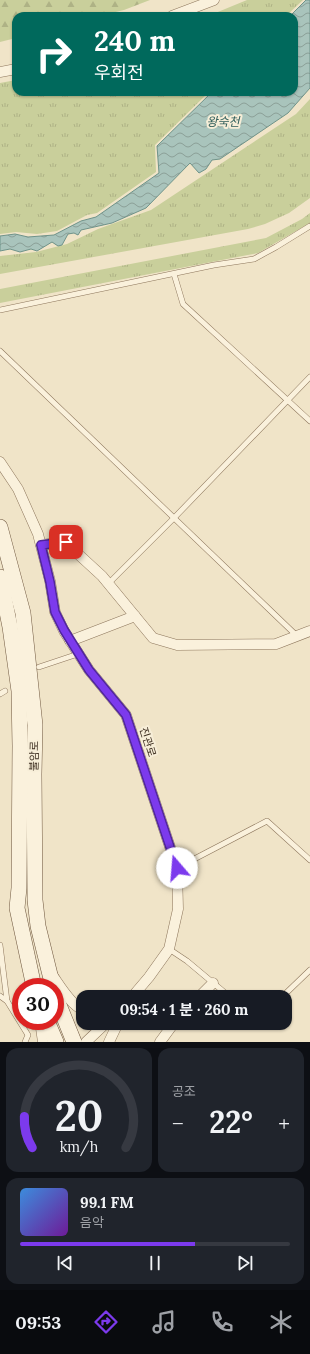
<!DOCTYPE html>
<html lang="ko">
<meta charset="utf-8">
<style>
:root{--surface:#171b24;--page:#20242c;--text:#f1f3f6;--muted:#9ea1a6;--line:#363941;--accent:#7c3aed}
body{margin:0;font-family:Lora,"Noto Sans KR",serif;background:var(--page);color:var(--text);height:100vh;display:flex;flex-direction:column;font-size:15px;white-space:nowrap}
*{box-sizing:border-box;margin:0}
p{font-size:13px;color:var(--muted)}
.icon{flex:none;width:22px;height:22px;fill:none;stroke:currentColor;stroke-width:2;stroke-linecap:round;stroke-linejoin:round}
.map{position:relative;height:1042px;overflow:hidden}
.sheet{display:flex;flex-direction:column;gap:6px;padding:6px;background:#0d0f14;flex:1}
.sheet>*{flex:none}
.top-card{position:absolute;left:12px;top:12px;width:286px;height:84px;border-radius:12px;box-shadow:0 1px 3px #0004;background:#00695c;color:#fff;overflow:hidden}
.speed{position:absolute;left:12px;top:978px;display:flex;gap:8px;font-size:20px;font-weight:700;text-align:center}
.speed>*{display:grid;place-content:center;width:52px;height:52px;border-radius:50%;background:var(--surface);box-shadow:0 1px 3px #0004;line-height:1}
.speed .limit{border:6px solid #d22;background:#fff;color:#111}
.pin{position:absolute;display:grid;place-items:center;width:34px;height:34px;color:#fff;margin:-17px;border-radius:8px;box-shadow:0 2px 6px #0006}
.me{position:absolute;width:44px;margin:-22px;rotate:342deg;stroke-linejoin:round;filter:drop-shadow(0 0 3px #0008)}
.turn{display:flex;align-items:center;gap:14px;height:84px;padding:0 16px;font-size:18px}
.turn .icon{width:52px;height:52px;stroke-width:2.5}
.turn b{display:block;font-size:28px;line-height:34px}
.big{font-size:30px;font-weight:700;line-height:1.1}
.sheet .card{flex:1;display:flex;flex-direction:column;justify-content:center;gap:6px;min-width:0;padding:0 14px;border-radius:12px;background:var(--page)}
.sheet .dial{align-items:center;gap:0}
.dial svg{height:104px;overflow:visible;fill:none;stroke:var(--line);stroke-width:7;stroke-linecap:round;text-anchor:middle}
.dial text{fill:var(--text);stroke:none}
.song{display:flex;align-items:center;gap:12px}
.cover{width:48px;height:48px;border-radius:6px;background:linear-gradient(135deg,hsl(210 70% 55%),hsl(280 70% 35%))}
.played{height:4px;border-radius:2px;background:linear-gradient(90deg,var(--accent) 65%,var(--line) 65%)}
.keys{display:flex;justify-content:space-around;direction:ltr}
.heat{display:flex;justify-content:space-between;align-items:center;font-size:22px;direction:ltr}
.sheet .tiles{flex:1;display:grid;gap:6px;grid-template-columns:1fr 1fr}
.card:last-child{grid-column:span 2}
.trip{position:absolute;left:76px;top:990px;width:216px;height:40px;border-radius:12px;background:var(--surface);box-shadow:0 1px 3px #0004;font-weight:700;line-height:40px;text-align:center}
.menu{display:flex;height:64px;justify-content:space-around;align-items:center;background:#090b0e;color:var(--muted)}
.menu .icon{width:28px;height:28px}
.menu .on{color:var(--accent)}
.menu b{font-size:18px;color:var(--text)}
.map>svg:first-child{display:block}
.grass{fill:url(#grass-tufts)}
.forest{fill:url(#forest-firs)}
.water{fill:url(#water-waves);stroke:#6f938a}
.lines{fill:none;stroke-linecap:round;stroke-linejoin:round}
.lane-casing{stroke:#8d765c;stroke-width:6}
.street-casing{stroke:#8d765c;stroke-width:11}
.secondary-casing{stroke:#6f573f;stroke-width:16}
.lane{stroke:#faf1dc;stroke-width:5}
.street{stroke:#faf1dc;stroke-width:10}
.secondary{stroke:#faf1dc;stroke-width:15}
.route-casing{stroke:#51269a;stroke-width:10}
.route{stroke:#7c3aed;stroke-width:7}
.labels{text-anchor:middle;stroke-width:4;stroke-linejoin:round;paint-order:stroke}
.street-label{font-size:11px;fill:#3d2e20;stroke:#f7eed8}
.water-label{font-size:12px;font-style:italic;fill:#2f5d5a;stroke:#f7eed8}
</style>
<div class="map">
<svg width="310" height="1042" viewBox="0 0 310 1042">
<defs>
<pattern id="grass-tufts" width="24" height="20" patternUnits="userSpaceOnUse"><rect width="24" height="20" fill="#c9cf9b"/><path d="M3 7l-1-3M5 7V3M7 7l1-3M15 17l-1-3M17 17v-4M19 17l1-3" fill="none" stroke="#aeb285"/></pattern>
<pattern id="forest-firs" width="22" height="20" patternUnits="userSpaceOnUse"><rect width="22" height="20" fill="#c9cf9b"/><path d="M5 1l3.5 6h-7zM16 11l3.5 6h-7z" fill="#aeb285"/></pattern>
<pattern id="water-waves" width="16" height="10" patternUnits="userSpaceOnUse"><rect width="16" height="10" fill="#a9c4bc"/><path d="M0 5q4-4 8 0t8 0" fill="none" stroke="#8ba098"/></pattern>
</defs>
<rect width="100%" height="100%" fill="#f0e4c8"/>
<g class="grass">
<polygon points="247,0 303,0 286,16 208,16"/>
<polygon points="16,80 16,92 209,92 155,145 156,172 97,213 87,215 57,231 37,234 16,232 0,234 0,83"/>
<polygon points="310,99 310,198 289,213 265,224 248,229 0,274 0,256 36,252 67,244 98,229 151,210 296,114"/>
<polygon points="310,213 310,223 258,253 0,303 0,289 266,238 302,219"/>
</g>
<polygon class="forest" points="0,0 150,0 124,10 99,16 16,16 16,38 0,42"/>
<polygon class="water" points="306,0 310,0 310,88 288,113 220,159 212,160 206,169 199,173 190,163 146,208 112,223 81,230 78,235 74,233 68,234 62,245 58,246 52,242 37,251 31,249 20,252 10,249 0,251 0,236 15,234 28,237 54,235 81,221 96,217 159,173 157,146 212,92 294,92 294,16 290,16"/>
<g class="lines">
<g class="lane-casing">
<g id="lane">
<polyline points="174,274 183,304 310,421"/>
<polyline points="0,310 214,265 254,259 276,247 310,226"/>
<polyline points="0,351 297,636"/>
<polyline points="108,584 174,518 310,377"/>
<polyline points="39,667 78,654"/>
<polyline points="0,694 5,691"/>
<polyline points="177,868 267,821 310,860"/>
<polyline points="0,945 7,1001 28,1035 25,1042"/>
<polyline points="169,949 187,961 230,997"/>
<polyline points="0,996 7,1001"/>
<polyline points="282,997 310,970"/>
</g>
</g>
<g class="street-casing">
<g id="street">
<polyline points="172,16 214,0"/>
<polyline points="0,72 16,69"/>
<polyline points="0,462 18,489 38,534 50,581 55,612 64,631 89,670 126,715 177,868 178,909 169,949 149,977 132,997"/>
<polyline points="41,545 65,542 102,576 153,638 177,645 276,644 310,631"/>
<polyline points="70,641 135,616"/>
<path d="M 53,976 C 60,986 71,1005 83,1010"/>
<polyline points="199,997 213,983"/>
<polyline points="40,1021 43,1042"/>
<polyline points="86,1042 106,1023"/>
<polyline points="109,1042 118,1023"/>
<polyline points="160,1042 174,1023"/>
</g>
</g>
<g class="secondary-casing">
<g id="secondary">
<polyline points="0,527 23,613 35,725 34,774 35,900 38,926 53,987"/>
<polyline points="0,577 10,627 19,691 20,746 19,888 17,908 34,987"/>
<polyline points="55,995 74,1042"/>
<polyline points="47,1021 56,1042"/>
</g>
</g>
<use href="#lane" class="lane"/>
<use href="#street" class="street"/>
<use href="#secondary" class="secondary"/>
</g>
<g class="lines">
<g class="route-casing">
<polyline id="route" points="66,542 41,545 50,582 55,612 64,630 89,670 126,715 177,868"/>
</g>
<use href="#route" class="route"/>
</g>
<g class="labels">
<g class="street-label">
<text transform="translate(148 742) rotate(72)" y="4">진관로</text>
<text transform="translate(34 756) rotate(-89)" y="4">불암로</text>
</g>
<g class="water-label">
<text x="223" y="126">왕숙천</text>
</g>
</g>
</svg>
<div class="speed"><div class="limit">30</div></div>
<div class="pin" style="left:66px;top:542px;background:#d93025"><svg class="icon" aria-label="arrive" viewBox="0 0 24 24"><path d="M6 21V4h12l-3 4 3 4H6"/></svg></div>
<svg class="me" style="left:177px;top:868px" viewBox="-20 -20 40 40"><circle r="19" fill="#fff"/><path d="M0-13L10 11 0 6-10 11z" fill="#7c3aed"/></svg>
<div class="trip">09:54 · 1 분 · 260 m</div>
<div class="top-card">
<div class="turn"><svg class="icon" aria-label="right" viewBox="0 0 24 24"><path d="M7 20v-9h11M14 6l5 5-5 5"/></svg><div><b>240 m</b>우회전</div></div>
</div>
</div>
<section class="sheet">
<div class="tiles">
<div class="card dial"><svg viewBox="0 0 100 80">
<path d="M14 69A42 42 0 1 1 86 69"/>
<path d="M14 69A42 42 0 0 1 8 45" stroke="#7c3aed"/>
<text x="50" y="56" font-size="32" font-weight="700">20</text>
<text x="50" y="72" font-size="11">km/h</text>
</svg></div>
<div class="card"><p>공조</p>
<div class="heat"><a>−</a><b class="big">22°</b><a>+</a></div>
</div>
<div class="card">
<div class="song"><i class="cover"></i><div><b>99.1 FM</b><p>음악</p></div></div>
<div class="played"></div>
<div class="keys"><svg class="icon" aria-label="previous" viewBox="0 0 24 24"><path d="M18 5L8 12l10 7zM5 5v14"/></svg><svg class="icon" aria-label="pause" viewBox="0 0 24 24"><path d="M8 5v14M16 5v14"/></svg><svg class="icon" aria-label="next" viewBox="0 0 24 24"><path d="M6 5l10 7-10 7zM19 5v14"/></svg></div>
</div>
</div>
</section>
<nav class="menu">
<b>09:53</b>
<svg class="icon on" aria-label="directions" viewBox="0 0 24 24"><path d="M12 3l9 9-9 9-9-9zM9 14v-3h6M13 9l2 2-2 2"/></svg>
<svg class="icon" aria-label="music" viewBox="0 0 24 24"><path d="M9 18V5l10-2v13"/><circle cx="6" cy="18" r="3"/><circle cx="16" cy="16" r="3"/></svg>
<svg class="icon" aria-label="phone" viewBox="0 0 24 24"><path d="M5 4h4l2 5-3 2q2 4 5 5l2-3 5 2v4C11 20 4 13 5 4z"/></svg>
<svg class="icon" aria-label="climate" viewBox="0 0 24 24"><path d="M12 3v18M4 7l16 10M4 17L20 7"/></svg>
</nav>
